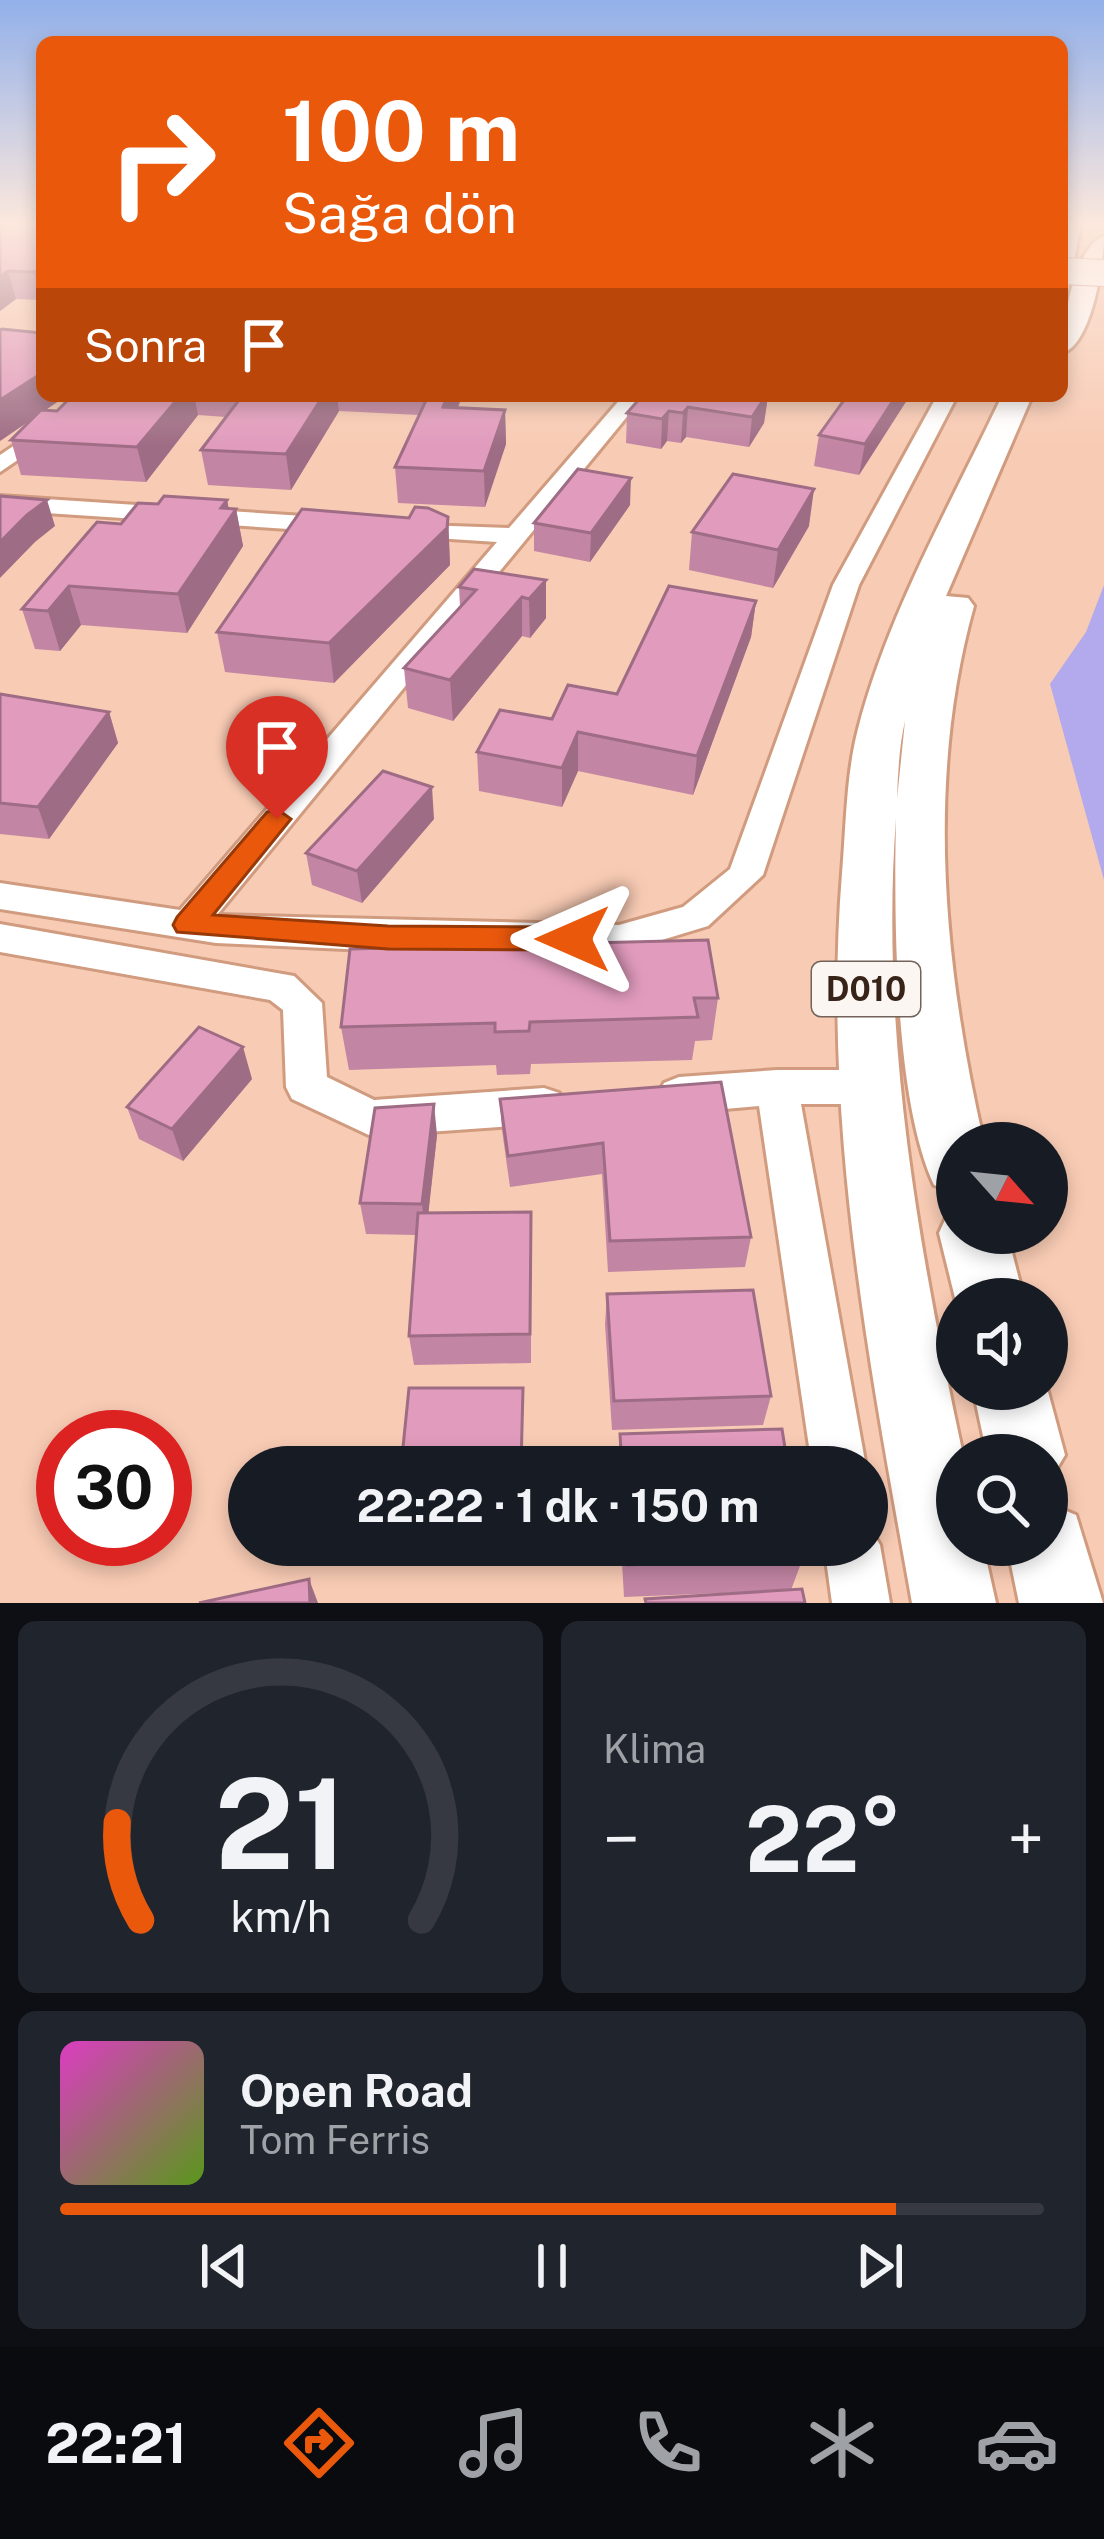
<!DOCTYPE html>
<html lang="tr">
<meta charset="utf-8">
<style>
:root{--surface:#171b24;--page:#20242c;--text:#f1f3f6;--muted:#9ea1a6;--line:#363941;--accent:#ea580c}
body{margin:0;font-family:"Public Sans",sans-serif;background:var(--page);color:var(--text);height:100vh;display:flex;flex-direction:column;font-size:45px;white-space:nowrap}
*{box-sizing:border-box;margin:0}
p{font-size:39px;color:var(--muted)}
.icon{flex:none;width:66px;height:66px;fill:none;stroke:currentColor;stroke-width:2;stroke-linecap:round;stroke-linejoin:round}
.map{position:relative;height:1603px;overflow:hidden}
.panel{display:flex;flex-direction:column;gap:18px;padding:18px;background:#0d0f14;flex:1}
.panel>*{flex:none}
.top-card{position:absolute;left:36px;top:36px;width:1032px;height:366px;border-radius:18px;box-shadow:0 6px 18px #0003;background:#ea580c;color:#fff;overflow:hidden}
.needle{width:78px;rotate:117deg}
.fabs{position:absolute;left:936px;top:1122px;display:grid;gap:24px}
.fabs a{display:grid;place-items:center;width:132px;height:132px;border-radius:50%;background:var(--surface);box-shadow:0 6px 18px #0003;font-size:60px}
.speed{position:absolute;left:36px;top:1410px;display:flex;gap:24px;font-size:60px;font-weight:700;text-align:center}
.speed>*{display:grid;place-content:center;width:156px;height:156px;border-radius:50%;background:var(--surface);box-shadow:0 6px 18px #0003;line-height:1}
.speed .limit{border:18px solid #d22;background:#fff;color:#111}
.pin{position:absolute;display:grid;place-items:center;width:102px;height:102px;color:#fff;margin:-123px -51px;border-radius:50% 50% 50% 0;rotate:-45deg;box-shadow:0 0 12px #0007}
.pin .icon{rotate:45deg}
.me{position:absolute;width:132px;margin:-66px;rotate:270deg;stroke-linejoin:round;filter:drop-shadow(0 0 9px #0008)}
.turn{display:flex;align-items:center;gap:42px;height:252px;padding:0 48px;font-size:54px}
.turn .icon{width:156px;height:156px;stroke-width:2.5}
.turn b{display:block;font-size:84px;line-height:102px}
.then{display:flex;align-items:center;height:114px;padding:0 48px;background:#0003;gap:24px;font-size:45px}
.big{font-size:90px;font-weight:700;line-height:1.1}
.panel .card{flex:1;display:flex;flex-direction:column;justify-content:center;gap:18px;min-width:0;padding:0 42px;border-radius:18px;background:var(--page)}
.panel .dial{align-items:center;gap:0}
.dial svg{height:312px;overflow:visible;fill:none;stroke:var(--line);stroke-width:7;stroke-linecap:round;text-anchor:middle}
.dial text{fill:var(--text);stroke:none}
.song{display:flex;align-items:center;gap:36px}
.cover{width:144px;height:144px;border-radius:18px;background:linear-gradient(135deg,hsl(310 70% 55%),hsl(90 70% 35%))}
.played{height:12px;border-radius:6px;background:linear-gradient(90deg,var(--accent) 85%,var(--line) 85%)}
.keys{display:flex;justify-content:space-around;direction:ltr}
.heat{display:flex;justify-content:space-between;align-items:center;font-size:66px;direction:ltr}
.panel .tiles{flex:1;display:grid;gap:18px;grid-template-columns:1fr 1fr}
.card:last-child{grid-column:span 2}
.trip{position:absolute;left:228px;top:1446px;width:660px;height:120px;border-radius:60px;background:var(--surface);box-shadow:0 6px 18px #0003;font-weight:700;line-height:120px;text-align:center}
.dock{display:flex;height:192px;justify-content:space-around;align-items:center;background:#090b0e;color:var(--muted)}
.dock .icon{width:84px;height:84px}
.dock .selected{color:var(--accent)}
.dock b{font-size:54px;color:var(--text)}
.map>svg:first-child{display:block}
.water{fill:#b2aaec}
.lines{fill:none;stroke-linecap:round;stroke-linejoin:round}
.minor-casing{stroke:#d09b7e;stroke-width:6}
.highway-casing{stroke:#d09b7e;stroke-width:6}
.minor{fill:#fff;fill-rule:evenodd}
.highway{fill:#fff;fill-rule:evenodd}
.highway-bridge-casing{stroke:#d09b7e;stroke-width:28;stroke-linecap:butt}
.highway-bridge{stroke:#fff;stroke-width:26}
.wall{fill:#c285a3}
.shaded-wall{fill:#9e6c84}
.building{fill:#e19bbd;stroke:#9e6c84;stroke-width:3}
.route{fill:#ea580c;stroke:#983908;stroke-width:3}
.labels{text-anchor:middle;stroke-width:9;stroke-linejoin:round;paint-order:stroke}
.shield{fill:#fcf6f3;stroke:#726259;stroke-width:3}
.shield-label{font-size:33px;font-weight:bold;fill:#372317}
</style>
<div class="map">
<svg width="1104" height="1603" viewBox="0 0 1104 1603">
<rect width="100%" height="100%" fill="#f8cbb4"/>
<polygon class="water" points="1104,585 1104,880 1050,684 1086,632"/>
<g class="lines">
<g class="minor-casing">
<g id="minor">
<polygon points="88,396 112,396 0,472 0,455"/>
<polygon points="623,396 644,396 217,915 619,925 683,907 730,869 833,585 937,396 957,396 859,585 763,875 708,926 619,953 388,951 216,943 0,909 0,883 180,910 497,542 404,536 392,529 395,524 509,528"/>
<polygon points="0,496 334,518 346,525 334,532 0,510"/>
<polygon points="0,924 294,976 322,1003 327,1077 374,1100 544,1088 559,1093 565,1106 559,1119 544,1124 371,1136 292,1099 286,1087 283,1010 270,1000 0,952"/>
<polygon points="777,1070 870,1070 885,1075 891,1087 885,1099 870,1104 801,1104 866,1467 812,1467 759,1106 679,1113 664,1107 658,1095 664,1083 679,1077"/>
<polygon points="867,1523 880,1545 890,1603 832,1603 824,1545 867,1545"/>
</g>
</g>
<g class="highway-casing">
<g id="highway">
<polygon points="1062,223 1081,223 1074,261 1062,268"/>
<path d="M 1104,236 C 1104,263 1091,346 1062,353 C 1062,324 1074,247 1104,236 Z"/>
<path d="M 1002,396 L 1032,396 L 946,596 L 968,598 L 974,606 C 925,781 944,968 984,1143 L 957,1143 L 957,1193 L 934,1185 C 894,1099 894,914 896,818 C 880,1033 918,1246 963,1455 L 957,1455 L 957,1545 L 983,1545 L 996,1603 L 912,1603 C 869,1362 822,1119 842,873 C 846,826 846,775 858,729 C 888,613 951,504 1002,396 ZM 905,721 L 897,799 C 898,773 899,747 905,721 Z"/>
<polygon points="957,1208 957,1233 1007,1233 1024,1299 957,1299 957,1306 939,1233 949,1211"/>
<polygon points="1047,1388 1065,1455 1047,1485 1047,1455 987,1455 973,1389"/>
<polygon points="1047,1503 1076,1515 1103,1603 1019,1603 1007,1545 1047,1545"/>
</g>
</g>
<use href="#minor" class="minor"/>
<use href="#highway" class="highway"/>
<g class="highway-bridge-casing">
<polyline id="highway-bridge" points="1062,271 1104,273"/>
</g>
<use href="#highway-bridge" class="highway-bridge"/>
</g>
<g class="wall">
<polygon points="0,223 42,223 41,300 16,299 0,311"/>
<polygon points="42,396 66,396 44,411 57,411 72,396 522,396 520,402 461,399 458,407 505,410 506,444 485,507 398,503 395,467 419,415 339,411 291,490 208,485 201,450 226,417 198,415 146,482 21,475 11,440 33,418 0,441"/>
<polygon points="768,396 764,423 749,447 686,437 681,443 667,441 661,449 626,443 627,413"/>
<polygon points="847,396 920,396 918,402 907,400 859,475 814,466 819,435"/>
<polygon points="227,500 229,509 236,509 243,546 187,633 81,625 60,651 35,649 22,609 121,524 158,504"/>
<polygon points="630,505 590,562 534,551 534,523"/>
<polygon points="448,517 450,565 334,683 225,672 217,632 409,518"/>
<polygon points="809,526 773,588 689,570 692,532"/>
<polygon points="546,580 546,618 530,638 522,636 453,721 408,708 404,668 460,607 459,587"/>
<polygon points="756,601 751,637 693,795 578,771 562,807 479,791 477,752 552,719 617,694"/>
<polygon points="0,694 109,712 118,743 49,839 0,834"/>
<polygon points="434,819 362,903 312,885 306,853"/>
<polygon points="350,949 718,998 712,1040 695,1041 692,1060 531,1064 530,1074 497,1075 496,1065 349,1070 341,1027"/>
<polygon points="252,1079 183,1161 139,1139 127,1107"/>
<polygon points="721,1082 751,1237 745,1267 608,1272 602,1174 510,1187 502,1130 500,1099"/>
<polygon points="437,1135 428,1213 531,1212 531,1363 414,1365 409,1336 417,1235 366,1234 360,1203"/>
<polygon points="607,1294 771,1396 763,1425 612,1430 605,1324"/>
<polygon points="620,1434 788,1467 617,1467"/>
<polygon points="621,1545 801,1545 803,1558 791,1590 624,1597"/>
</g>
<g class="shaded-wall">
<polygon points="42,266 42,299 41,300 34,272"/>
<polygon points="8,271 16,299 0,311 0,277"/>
<polygon points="42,373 42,396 66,396 0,441 0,400"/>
<polygon points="180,396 194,396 198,415 146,482 137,447"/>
<polygon points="323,396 337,396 339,411 291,490 286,454"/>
<polygon points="447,396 461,396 461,399 445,441 443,407"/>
<polygon points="766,396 768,396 764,423 749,447 752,417"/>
<polygon points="896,396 908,396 907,400 859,475 865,444"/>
<polygon points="688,407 686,437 681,443 683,413"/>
<polygon points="505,410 506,444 485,507 484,471"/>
<polygon points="669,411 667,441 661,449 662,419"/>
<polygon points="631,478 630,505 590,562 591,533"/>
<polygon points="814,489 809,526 773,588 778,550"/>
<polygon points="47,500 55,526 35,542 0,578 0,542 27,515"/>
<polygon points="227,500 230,518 236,509 243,546 187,633 178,594"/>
<polygon points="448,517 450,565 334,683 329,643"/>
<polygon points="546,580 546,618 530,638 529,599"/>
<polygon points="69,586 81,625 60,651 48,611"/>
<polygon points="522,597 522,636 453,721 450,680"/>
<polygon points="756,601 751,637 693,795 697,756"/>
<polygon points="109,712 118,743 49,839 38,807"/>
<polygon points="578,732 578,771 562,807 562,768"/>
<polygon points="432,787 434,819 362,903 357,871"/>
<polygon points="243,1047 252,1079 183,1161 172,1129"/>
<polygon points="434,1104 437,1135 426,1235 422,1204"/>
<polygon points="523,1388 523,1467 521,1467"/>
<polygon points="309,1579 318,1603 310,1603"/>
</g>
<g class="building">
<polygon points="0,223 42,223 42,266 34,272 8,271 0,277"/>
<polygon points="2,329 42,333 42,373 0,400 0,330"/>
<polygon points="72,396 180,396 137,447 11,440 41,410 57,411"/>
<polygon points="242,396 323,396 286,454 201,450"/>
<polygon points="428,396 447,396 443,407 505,410 484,471 395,467"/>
<polygon points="642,396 766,396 752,417 688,407 683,413 669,411 662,419 627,413"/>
<polygon points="847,396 896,396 865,444 819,435"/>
<polygon points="578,469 631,478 591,533 534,523"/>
<polygon points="733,474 814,489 778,550 692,532"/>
<polygon points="0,496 47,500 27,515 0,542"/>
<polygon points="164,496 227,500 221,508 236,509 178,594 69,586 48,611 22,609 97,522 121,524 138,503 158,504"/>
<polygon points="415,507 428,508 448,517 447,528 329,643 217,632 302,509 409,518"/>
<polygon points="474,569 546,580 529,599 522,597 450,680 404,668 476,590 459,587"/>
<polygon points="669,586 756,601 697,756 578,732 562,768 477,752 500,710 552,719 568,685 617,694"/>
<polygon points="0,694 109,712 38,807 0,803"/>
<polygon points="383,771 432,787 357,871 306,853"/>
<polygon points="708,940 718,998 694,998 698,1017 530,1022 529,1031 495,1032 495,1023 341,1027 350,949"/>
<polygon points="199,1027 243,1047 172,1129 127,1107"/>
<polygon points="721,1082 751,1237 610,1241 603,1143 508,1156 500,1099"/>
<polygon points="434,1104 422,1204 360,1203 375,1108"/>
<polygon points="531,1212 530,1334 409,1336 418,1213"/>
<polygon points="753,1290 771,1396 614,1401 607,1294"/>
<polygon points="409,1388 523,1388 521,1467 401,1467"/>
<polygon points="782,1429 788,1467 622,1467 620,1434"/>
<polygon points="627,1545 801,1545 803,1558 628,1565"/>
<polygon points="309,1579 310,1603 199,1603"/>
<polygon points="802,1589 805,1603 646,1603 645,1599"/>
</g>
<linearGradient id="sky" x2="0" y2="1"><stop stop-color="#92b0ea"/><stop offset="0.5" stop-color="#fce8dd"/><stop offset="1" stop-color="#fce8dd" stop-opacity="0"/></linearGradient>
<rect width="1104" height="447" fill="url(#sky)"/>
<polygon class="route" points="277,809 291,819 213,915 388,926 573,927 588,939 573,950 388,949 177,932 173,925 177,917 267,812"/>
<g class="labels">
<rect class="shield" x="812" y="962" width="108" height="54" rx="9"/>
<g class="shield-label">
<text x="866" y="1001">D010</text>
</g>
</g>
</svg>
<div class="fabs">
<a><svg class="needle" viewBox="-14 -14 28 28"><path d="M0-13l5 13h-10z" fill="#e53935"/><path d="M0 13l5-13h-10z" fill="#9ea1a6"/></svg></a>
<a><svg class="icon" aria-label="sound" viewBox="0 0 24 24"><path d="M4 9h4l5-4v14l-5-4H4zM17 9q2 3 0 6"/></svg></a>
<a><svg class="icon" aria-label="search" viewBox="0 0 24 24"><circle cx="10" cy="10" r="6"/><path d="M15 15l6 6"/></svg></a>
</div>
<div class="speed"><div class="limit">30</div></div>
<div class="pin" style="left:277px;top:819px;background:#d93025"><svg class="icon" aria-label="arrive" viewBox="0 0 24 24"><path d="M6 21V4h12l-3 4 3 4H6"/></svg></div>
<svg class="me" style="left:573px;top:939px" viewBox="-20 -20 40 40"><path d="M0-17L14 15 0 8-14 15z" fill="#ea580c" stroke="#fff" stroke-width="4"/></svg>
<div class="trip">22:22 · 1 dk · 150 m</div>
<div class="top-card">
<div class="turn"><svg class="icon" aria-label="right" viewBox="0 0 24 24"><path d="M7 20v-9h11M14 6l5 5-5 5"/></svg><div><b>100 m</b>Sağa dön</div></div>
<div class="then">Sonra<svg class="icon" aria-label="arrive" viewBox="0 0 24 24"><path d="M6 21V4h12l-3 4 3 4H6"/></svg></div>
</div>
</div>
<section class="panel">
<div class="tiles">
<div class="card dial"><svg viewBox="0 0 100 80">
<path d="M14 69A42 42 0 1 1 86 69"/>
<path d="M14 69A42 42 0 0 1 8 44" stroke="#ea580c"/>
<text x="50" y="56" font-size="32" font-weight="700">21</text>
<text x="50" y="72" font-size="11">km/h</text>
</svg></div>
<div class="card"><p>Klima</p>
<div class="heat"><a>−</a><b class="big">22°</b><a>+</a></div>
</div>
<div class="card">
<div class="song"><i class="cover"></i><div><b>Open Road</b><p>Tom Ferris</p></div></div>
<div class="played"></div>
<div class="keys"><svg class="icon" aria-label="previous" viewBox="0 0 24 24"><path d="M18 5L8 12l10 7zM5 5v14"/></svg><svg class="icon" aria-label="pause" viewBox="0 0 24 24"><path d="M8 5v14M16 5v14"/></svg><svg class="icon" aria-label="next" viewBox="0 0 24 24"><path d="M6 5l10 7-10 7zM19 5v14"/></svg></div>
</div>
</div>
</section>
<nav class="dock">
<b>22:21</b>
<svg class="icon selected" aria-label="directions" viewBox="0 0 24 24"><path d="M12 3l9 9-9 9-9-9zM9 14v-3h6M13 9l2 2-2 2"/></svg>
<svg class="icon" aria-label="music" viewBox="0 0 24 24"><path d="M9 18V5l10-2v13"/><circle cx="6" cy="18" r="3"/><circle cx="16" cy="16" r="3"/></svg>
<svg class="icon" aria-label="phone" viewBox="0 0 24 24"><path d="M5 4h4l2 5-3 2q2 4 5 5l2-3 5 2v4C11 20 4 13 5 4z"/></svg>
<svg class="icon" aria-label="climate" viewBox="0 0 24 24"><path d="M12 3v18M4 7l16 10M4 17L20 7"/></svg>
<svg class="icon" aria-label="car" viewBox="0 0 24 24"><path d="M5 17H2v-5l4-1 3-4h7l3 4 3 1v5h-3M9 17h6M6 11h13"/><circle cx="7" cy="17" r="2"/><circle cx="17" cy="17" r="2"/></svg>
</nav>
